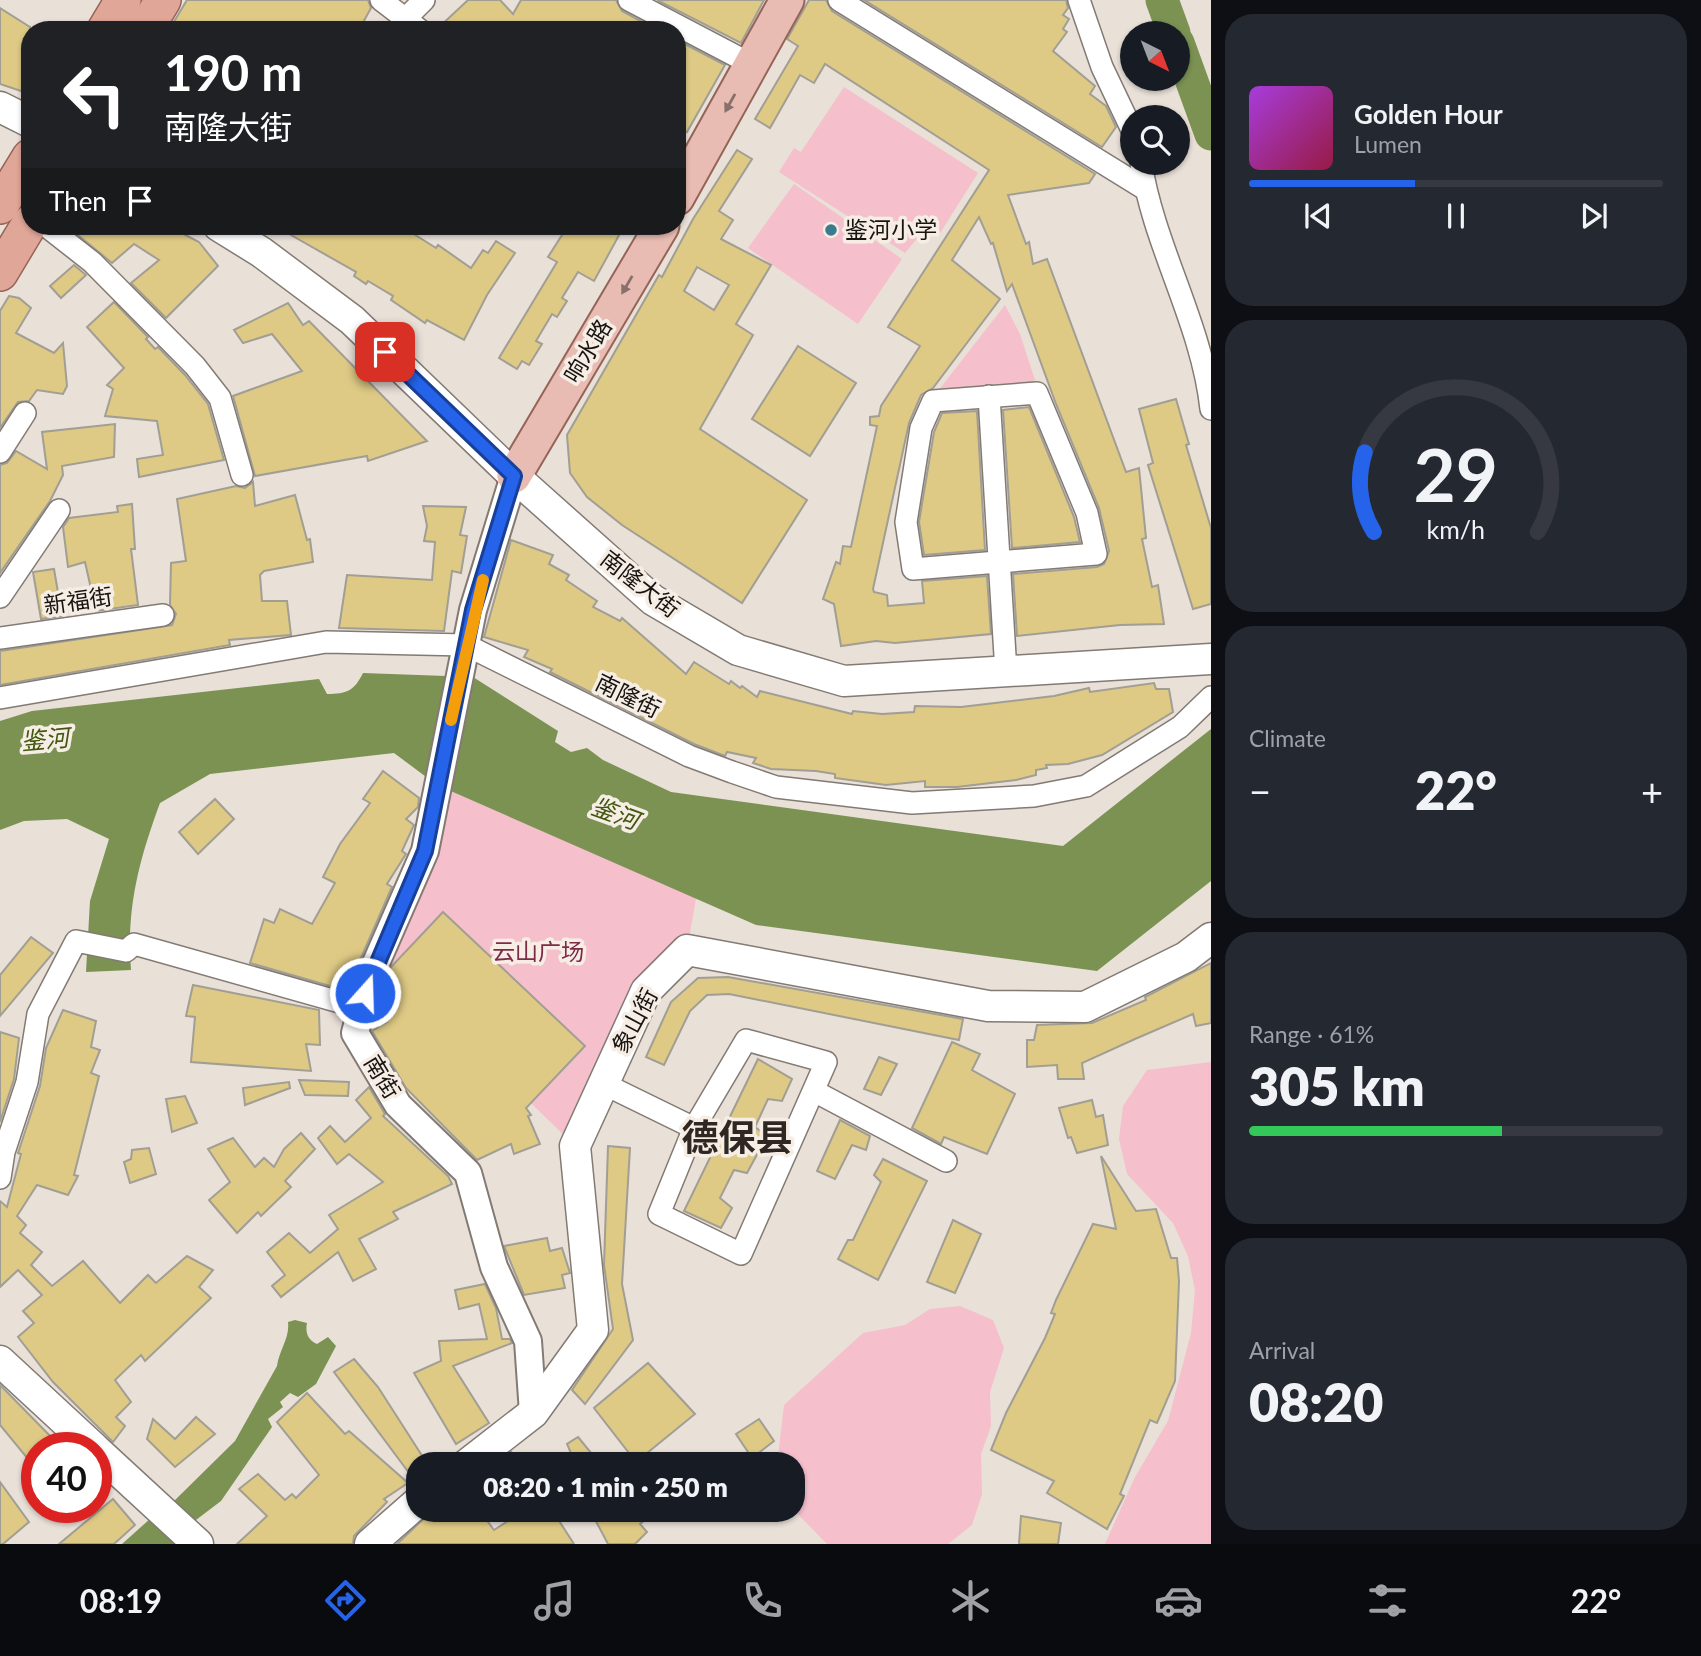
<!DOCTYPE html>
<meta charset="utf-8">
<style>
:root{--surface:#171b24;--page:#242831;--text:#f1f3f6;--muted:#9ea1a6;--line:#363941;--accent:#2563eb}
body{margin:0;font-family:Lato,"Noto Sans SC",sans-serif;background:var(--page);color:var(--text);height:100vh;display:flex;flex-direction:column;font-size:26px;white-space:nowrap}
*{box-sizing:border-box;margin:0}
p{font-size:23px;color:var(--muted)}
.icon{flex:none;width:38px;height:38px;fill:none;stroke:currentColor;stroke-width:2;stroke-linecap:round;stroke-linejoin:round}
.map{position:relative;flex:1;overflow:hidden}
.panel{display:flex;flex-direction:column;gap:14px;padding:14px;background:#0d0f14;width:490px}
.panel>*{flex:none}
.guide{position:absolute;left:21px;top:21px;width:665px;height:214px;border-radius:28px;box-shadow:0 2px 5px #0004;background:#202124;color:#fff;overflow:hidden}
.needle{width:46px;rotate:138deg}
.fabs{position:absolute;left:1120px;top:21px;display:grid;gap:14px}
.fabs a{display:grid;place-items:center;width:70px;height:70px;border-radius:50%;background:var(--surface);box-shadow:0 2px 5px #0004;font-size:35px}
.speed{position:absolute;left:21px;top:1432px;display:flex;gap:14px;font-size:35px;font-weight:700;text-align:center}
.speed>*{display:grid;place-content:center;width:91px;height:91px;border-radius:50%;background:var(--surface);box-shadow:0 2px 5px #0004;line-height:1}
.speed .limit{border:10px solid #d22;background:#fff;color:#111}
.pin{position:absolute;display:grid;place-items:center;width:60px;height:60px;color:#fff;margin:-30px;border-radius:14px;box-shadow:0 4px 10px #0006}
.me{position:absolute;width:77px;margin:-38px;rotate:20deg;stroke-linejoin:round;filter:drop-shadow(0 0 5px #0008)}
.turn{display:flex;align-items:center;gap:24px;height:147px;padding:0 28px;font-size:32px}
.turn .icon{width:91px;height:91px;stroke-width:2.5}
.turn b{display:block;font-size:49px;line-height:60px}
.then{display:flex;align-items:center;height:66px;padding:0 28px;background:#0003;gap:14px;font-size:26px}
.big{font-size:52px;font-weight:800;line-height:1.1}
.panel .tile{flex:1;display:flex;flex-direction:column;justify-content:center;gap:10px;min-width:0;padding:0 24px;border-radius:28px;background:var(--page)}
.panel .dial{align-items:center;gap:0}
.dial svg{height:182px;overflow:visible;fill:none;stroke:var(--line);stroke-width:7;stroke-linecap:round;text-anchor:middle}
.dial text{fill:var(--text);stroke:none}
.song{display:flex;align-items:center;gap:21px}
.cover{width:84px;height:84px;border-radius:10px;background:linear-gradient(135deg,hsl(280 70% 55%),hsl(340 70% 35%))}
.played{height:7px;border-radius:4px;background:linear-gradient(90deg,var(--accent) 40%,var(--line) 40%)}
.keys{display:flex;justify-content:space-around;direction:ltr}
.heat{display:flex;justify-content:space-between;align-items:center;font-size:38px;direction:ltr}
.charge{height:10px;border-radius:5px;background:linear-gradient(90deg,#34c759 61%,var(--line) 0)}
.trip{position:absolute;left:406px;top:1452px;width:399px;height:70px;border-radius:28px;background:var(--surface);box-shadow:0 2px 5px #0004;font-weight:800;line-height:70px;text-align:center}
.menu{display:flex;height:112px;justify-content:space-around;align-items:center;background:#090b0e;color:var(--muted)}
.menu .icon{width:49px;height:49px}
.menu .selected{color:var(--accent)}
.menu b{font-size:32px;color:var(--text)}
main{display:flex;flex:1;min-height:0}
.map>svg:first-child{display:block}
.green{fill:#f5bfcc}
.water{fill:#7b9253}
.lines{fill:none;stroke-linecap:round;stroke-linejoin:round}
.river{stroke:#7b9253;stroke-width:33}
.building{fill:#deca85;stroke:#a19e94;stroke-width:2;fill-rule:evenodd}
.minor-casing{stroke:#827a73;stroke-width:24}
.tertiary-casing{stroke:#827a73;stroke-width:30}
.secondary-casing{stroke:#827a73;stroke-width:33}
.primary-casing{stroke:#956458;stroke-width:37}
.trunk-casing{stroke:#956458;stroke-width:38}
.minor{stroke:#fff;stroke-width:21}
.tertiary{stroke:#fff;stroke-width:26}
.secondary{stroke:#fff;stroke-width:30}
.primary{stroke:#e8bcb2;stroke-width:33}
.trunk{stroke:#e0a698;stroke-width:35}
.oneway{fill:#8a706a}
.route-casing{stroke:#184099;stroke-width:18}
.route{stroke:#2563eb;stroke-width:12}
.slow{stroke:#f59e0b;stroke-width:12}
.poi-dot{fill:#3a7c8d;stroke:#f6ede5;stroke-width:2.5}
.labels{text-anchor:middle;stroke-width:7;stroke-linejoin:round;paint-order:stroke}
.poi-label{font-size:23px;fill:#171411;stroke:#f6ede5;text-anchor:start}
.street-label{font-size:23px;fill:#171411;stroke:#f6ede5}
.park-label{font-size:23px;fill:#7f2a48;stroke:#f6ede5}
.water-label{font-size:24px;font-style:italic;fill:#425710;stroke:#f6ede5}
.town-label{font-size:37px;font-weight:bold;fill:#2e2722;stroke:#f6ede5}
</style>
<main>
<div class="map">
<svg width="1211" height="1544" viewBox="0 0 1211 1544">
<rect width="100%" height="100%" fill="#e9e0d8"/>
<g class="green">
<polygon points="844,87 978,173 940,233 924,230 905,253 779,172 794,148 801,152"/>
<polygon points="794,184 902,259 858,324 748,248"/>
<polygon points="1005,305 1020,334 1035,380 1029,385 938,391"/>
<polygon points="437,785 696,898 687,950 646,991 575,1146 379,955"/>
<polygon points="1211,1062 1211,1544 1105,1544 1135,1477 1168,1421 1191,1333 1195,1290 1188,1256 1173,1223 1127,1174 1119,1139 1123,1106 1147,1070"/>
<polygon points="960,1306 993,1320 1004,1348 990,1392 991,1426 981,1454 982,1494 972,1525 948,1544 827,1544 793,1509 793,1465 777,1465 784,1405 863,1333 905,1325 930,1309"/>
</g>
<g class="water">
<path d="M 363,673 L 473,677 L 558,731 L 555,742 L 571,752 L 587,748 L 603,760 L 671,792 L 1063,846 L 1211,729 L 1211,881 L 1097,971 L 756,925 L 437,785 L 394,753 L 210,774 L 160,803 C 139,860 126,909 131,970 L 86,972 L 90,901 L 109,839 L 67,819 L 24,821 L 0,830 L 0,721 L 32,711 L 319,679 L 327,694 C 347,694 354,691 363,673 Z"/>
<path d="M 295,1320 L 307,1323 C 305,1333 308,1340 317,1344 L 328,1337 L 336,1346 L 316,1384 L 298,1397 L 290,1393 L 280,1402 L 283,1407 L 268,1419 L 272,1427 L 221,1501 L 192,1523 L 172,1503 L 235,1441 L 277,1366 C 279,1350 290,1338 288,1322 Z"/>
<polygon points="151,1518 178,1544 122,1544"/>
</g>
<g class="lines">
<g class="river">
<polyline points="1162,0 1174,33"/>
<polyline points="1178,43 1211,134"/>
</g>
</g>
<g class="building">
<polygon points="187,0 368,0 371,8 359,30 169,30"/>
<polygon points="468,0 500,0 513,14 521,0 616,0 622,11 657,30 436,30"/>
<polygon points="657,0 764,0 741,43"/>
<polygon points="809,0 826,0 832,11 1095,174 1089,183 1008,195 1026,244 1029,242 1033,264 1047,259 1126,472 1139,468 1146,538 1142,539 1152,587 1158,585 1164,624 1120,625 1017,636 1013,574 1097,567 1104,564 1109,551 1099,508 1056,404 1012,284 1007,291 993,243 991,244 979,217 952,260 1000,299 933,388 921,395 909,423 873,589 874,592 887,595 888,606 924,603 922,581 987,576 991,634 895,643 876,641 841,646 834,604 823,599 836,562 840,564 843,546 851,547 877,426 870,425 870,417 879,416 881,406 920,346 888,327 989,170 825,64 814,83 800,75 770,128 755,119 798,46 787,39"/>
<polygon points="864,0 1066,0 1068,8 1063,15 1069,19 1063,29 1067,32 1053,51 1095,86 1090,94 1106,106 1116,127 1102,147"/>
<polygon points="0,8 30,27 30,94 0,84"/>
<polygon points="677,40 725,65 687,132 677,126"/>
<path d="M 737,150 L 752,159 L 719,211 L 733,220 L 721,239 L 771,265 L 736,324 L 753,335 L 700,429 L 807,500 L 742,603 L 622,525 L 587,497 L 570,473 L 567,435 L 659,275 L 662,277 L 693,219 ZM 697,267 L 729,285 L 714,310 L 684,291 Z"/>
<polygon points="67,226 168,226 199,242 218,266 166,318 131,283 159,260 134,244 112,263"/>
<polygon points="298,226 401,226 436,248 438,245 471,268 483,250 488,253 496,241 515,253 487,295 464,340 427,320 425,323 391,300 393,296 368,281 366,284 354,276 356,272 291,235"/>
<polygon points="546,226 624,226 594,281 578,272 562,298 567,301 557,317 552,314 536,341 542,344 529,365 522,361 517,369 499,358 557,262 548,257 562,235"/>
<polygon points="74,265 86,275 61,298 50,286"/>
<polygon points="9,296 19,298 31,308 16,333 54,353 63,343 67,386 63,394 37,390 29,401 18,402 0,428 0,311"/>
<polygon points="114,302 148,337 146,339 155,349 158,347 185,375 208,404 224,460 139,477 137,459 163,455 157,421 105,416 113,389 107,385 124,368 87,327"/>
<polygon points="288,303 303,325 309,321 427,441 368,461 367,456 255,476 233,396 302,371 272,334 243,343 234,330"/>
<polygon points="798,346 856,383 810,456 752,419"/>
<polygon points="1176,399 1189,444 1186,445 1211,528 1211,604 1193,609 1148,465 1153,463 1139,409"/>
<polygon points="1029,407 1074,517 1080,542 1012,548 1003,410"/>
<polygon points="977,411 985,550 924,555 919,522 934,432 942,413"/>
<polygon points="115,424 114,457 62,466 63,475 50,501 0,573 0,465 7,463 16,451 47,469 42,432"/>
<polygon points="253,482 255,506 295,495 307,540 310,539 313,562 264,571 260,575 262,601 287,601 291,635 229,640 230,645 0,685 0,651 172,625 176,614 170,605 171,563 186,561 177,499 236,486 245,488"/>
<polygon points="132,504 135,549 131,549 138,605 96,611 85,562 68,567 63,527 69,518 118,512 117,506"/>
<polygon points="423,506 466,507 460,535 467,536 461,573 452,571 444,631 339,628 347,575 432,580 435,542 424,541 427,526"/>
<polygon points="511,540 553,555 549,564 569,575 566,580 597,601 593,607 620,621 622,618 686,674 694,662 729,684 731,681 740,688 742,686 757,697 760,691 852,714 853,711 882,714 914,712 915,706 961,707 1054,696 1089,688 1090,692 1154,683 1156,689 1169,689 1173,712 1102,755 1068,764 1046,765 1047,768 1036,770 1036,775 1016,780 957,787 925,787 925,781 886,785 835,778 835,774 816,771 771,769 753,763 756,758 727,752 725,756 694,744 550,672 552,669 524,657 528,650 484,637"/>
<polygon points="54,569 62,616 41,619 33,572"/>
<polygon points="383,771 419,798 418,807 406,819 414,825 402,851 406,854 387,884 392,887 354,974 352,972 344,990 250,963 264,919 274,923 280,909 312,924 335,883 323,877 340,844 370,803 363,799"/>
<polygon points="215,799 234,819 198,854 179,832"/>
<polygon points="443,912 585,1046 526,1108 531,1115 528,1116 540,1144 514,1154 511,1144 477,1160 406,1088 372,1031 387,1022 377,1012 391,967"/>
<polygon points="31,937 53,953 0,1016 0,975"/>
<polygon points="1211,963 1211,1023 1196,1026 1193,1014 1135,1039 1082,1063 1084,1079 1058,1079 1057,1065 1027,1067 1027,1040 1034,1040 1037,1025 1092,1023 1146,1000 1145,997"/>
<polygon points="728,977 963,1019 959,1040 729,994 707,995 690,1011 664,1065 646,1057 671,1002 698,978"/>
<polygon points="193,985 319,1010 320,1045 306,1044 311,1071 191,1062 195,1017 186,1016"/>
<polygon points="63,1010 96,1021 91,1047 100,1050 91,1073 99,1076 74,1175 78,1176 68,1195 37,1185 17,1216 26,1225 20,1233 42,1252 31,1265 52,1286 83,1261 120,1303 148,1275 156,1283 187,1256 213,1270 199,1287 211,1298 145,1361 141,1355 115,1380 131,1402 116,1417 125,1426 113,1442 53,1382 18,1337 34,1323 23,1311 42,1295 18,1270 0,1287 0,1201 7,1207 21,1154 18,1153 40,1086 46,1048"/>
<polygon points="0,1032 19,1038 14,1079 0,1122"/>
<polygon points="952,1042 980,1054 972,1070 1015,1094 987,1154 944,1137 941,1144 912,1128"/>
<polygon points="879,1057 897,1064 881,1095 864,1089"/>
<polygon points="758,1059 792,1079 782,1101 768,1099 755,1127 767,1136 747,1173 734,1170 720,1198 732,1208 721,1228 684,1211"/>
<polygon points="299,1080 349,1082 348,1096 305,1095"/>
<polygon points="289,1082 290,1088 245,1105 243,1088"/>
<polygon points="369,1087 385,1114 383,1116 448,1176 452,1184 393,1212 398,1219 359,1239 376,1269 353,1281 338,1252 281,1297 272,1286 285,1275 267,1252 289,1233 310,1253 338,1229 329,1215 383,1182 349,1154 337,1164 318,1138 330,1126 345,1142 371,1118 356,1100"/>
<polygon points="185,1096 197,1123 172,1132 166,1099"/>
<polygon points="1092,1100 1096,1117 1103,1115 1108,1145 1077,1153 1071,1137 1068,1138 1059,1108"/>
<polygon points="840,1120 870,1136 866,1150 852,1145 835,1179 817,1171"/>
<polygon points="301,1133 315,1149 285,1181 291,1187 261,1216 258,1212 237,1233 209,1200 230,1182 208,1149 233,1138 255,1167 264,1158 274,1167 284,1149"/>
<polygon points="608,1146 630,1148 622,1284 633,1340 585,1404 572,1390 613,1329 604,1265"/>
<polygon points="149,1148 156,1174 130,1183 124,1162 131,1159 132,1150"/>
<polygon points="1101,1156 1136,1211 1156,1209 1171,1258 1177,1258 1179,1281 1175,1381 1157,1423 1150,1420 1120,1494 1124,1496 1107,1529 1047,1493 1054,1481 991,1450 1006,1413 1045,1338 1055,1314 1051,1313 1056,1300 1093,1224 1116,1229"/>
<polygon points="883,1159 927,1181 878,1280 838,1259 848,1240 853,1240 881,1182 874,1175"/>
<polygon points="953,1220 981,1234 955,1293 927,1282"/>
<polygon points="547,1238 550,1251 562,1248 570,1273 562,1275 565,1288 524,1295 504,1246"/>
<polygon points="485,1284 496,1308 502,1339 510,1339 512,1343 453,1366 489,1423 456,1444 414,1373 441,1361 439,1341 487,1339 479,1304 459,1309 455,1290"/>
<polygon points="354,1359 378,1387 428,1465 418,1465 418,1485 334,1372"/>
<polygon points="648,1363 695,1414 636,1462 594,1408"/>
<polygon points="0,1385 61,1447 37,1447 37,1470 0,1425"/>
<polygon points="307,1393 345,1434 349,1431 408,1483 384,1499 387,1502 354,1536 353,1544 237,1544 267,1516 239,1489 258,1474 285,1500 292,1494 296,1498 319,1475 277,1422"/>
<polygon points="196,1417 215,1434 175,1467 147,1439 153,1419 175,1439"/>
<polygon points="759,1419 774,1441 752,1458 736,1434"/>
<polygon points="578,1437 601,1465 576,1465 567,1444"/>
<polygon points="511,1452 522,1465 495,1465"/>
<polygon points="0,1482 29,1522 3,1544 0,1544"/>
<polygon points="113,1499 135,1525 114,1544 59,1544"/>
<polygon points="433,1510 479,1510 494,1530 525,1510 552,1510 574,1544 397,1544"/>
<polygon points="590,1510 638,1510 645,1520 640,1524 647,1532 635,1544 608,1544"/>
<polygon points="1021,1516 1061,1523 1058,1544 1019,1544"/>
</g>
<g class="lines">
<g class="minor-casing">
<g id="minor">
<polyline points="381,0 420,30"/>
<polyline points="629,0 751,64"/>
<polyline points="839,0 1145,189"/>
<polyline points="1079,0 1102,67 1132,130"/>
<polyline points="405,19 424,0"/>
<path d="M 1141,163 C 1154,247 1202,324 1211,409"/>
<polyline points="46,226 92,262 195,366 220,398 242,475"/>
<polygon points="1037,393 1087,513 1096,554 913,569 906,522 921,428 933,401"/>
<polyline points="989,396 1006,672"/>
<polyline points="0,452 25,413"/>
<polyline points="0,597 59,510"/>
<polyline points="0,638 163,615"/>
<polyline points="0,698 326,642 466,645 689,756 732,772 776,787 912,803 1034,796 1086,786 1180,727 1211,697"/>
<polygon points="746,1040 826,1062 741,1254 659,1214 694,1128"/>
<polyline points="604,1084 694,1128"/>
<polyline points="814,1091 946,1161"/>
<polyline points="0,1178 4,1152 27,1082 38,1014 76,941 126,951 134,944 361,1008"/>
</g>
</g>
<g class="tertiary-casing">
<polyline id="tertiary" points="514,476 473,610 425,851 369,979 355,1033 398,1105 468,1173 494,1267 528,1341 533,1413"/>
</g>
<g class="secondary-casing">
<g id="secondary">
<polyline points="0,107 30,122"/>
<polyline points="219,226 261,252 352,320 514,476 653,600 738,650 844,681 1211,659"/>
<polyline points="0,1361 93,1447"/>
<polyline points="96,1450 198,1544"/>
<polyline points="466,1465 533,1413 593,1330 575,1146 646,991 687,950 988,1006 1085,1007 1186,957 1211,938"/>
<polyline points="370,1544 418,1502"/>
</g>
</g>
<g class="primary-casing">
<g id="primary">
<polyline points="677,198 787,0"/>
<polyline points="514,476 662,226"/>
</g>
</g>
<g class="trunk-casing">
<g id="trunk">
<polyline points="105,30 123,0"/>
<polyline points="145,30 163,0"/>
<polyline points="0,206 30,157"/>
<polyline points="0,273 30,223"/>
</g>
</g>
<use href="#minor" class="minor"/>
<use href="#tertiary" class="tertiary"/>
<use href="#secondary" class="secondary"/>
<use href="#primary" class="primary"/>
<use href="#trunk" class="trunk"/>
</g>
<defs><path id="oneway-solid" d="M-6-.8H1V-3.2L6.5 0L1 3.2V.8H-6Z" transform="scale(1.75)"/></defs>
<g class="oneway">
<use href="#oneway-solid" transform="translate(730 103) rotate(119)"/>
<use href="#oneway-solid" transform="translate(627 285) rotate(120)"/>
</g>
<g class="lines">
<g class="route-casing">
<polyline id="route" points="365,993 425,851 473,610 514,476 385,352"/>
</g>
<use href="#route" class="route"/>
<polyline class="slow" points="451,720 483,580"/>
</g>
<circle class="poi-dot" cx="831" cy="230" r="7"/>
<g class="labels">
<g class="poi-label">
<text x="845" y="238">鉴河小学</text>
</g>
<g class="street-label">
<text transform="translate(588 351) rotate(-59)" y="8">响水路</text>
<text transform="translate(640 584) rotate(38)" y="8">南隆大街</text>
<text transform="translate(78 601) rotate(-8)" y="8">新福街</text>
<text transform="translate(628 696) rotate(26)" y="8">南隆街</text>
<text transform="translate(635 1021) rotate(-62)" y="8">象山街</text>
<text transform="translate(382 1077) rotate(59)" y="8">南街</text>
</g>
<g class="park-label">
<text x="538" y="960">云山广场</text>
</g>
<g class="water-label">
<text transform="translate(45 740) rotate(-5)" y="8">鉴河</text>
<text transform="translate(615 814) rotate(20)" y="8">鉴河</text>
</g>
<g class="town-label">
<text x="737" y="1151">德保县</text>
</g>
</g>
</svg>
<div class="fabs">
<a><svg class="needle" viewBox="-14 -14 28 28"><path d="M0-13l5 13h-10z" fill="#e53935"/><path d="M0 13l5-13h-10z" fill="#9ea1a6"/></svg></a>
<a><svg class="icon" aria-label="search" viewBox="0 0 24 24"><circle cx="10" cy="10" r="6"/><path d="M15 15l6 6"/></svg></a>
</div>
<div class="speed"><div class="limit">40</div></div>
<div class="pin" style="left:385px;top:352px;background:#d93025"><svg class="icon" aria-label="arrive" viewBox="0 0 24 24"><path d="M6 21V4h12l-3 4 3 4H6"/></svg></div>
<svg class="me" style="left:365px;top:993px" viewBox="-20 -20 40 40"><circle r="17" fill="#2563eb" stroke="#fff" stroke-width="3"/><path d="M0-11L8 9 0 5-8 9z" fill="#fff"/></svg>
<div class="trip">08:20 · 1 min · 250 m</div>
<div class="guide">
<div class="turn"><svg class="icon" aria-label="left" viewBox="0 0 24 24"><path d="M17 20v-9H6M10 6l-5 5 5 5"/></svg><div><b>190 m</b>南隆大街</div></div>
<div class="then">Then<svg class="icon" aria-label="arrive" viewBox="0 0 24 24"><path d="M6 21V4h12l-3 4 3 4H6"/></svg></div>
</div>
</div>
<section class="panel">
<div class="tile">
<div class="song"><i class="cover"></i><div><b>Golden Hour</b><p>Lumen</p></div></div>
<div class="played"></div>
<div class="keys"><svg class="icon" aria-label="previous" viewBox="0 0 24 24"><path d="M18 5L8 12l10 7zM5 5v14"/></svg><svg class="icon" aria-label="pause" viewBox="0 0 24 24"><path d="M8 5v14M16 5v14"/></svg><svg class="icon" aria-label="next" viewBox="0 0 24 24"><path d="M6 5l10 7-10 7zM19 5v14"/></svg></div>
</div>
<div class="tile dial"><svg viewBox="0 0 100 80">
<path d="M14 69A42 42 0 1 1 86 69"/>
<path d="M14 69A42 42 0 0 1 10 34" stroke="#2563eb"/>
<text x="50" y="56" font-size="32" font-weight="700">29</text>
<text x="50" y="72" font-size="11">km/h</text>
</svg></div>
<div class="tile"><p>Climate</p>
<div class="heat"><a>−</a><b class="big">22°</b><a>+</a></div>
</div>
<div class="tile"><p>Range · 61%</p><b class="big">305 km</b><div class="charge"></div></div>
<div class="tile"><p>Arrival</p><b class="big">08:20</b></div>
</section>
</main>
<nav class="menu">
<b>08:19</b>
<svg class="icon selected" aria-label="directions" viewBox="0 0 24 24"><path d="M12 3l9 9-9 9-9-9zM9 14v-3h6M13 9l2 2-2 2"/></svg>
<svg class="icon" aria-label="music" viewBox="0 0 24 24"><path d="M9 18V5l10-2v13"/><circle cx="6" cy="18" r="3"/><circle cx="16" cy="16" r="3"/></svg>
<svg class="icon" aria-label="phone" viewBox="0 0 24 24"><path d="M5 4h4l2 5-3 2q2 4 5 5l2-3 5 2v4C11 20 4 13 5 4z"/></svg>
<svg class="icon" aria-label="climate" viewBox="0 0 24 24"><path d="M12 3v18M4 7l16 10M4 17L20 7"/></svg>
<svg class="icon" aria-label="car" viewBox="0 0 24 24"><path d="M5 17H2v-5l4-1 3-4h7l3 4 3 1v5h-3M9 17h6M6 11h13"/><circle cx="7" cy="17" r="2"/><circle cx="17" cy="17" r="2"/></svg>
<svg class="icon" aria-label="filters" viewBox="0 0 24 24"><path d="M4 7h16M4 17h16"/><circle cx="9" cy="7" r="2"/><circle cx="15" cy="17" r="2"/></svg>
<b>22°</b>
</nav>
